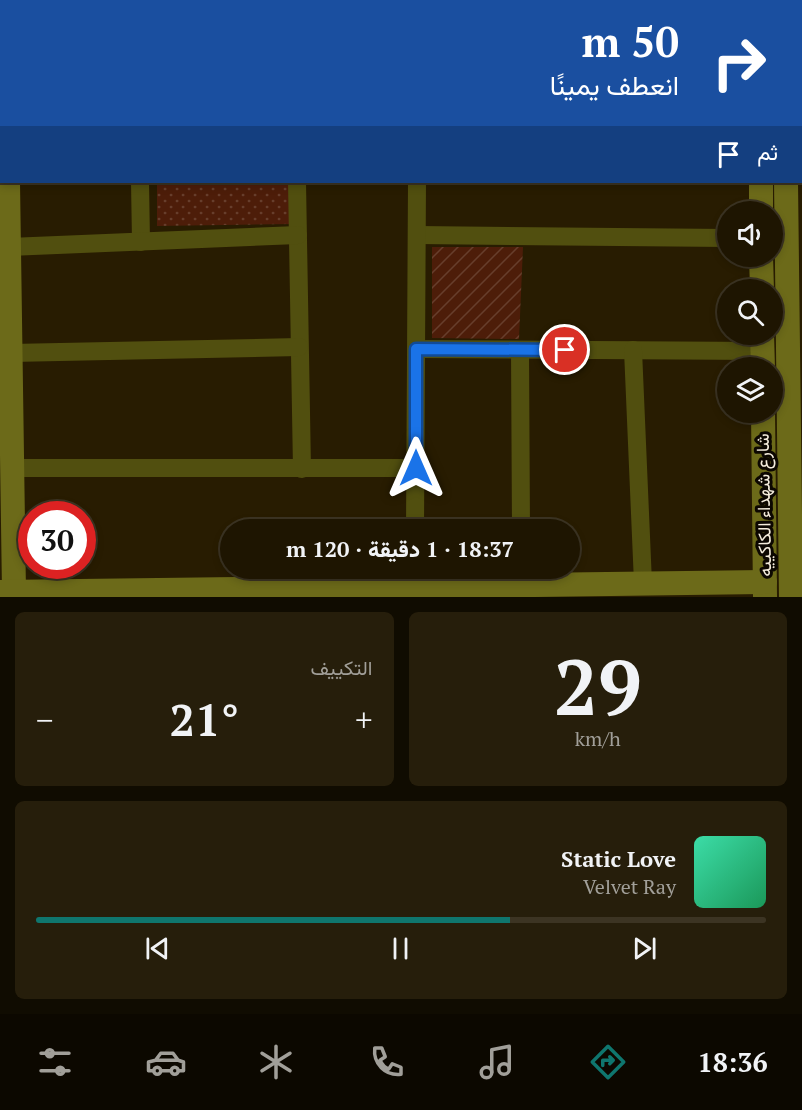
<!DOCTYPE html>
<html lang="ar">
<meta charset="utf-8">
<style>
:root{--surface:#1e1501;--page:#261e0b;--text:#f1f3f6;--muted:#a19f99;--line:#3c3423;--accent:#0f766e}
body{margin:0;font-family:"PT Serif",Vazirmatn,serif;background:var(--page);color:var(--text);direction:rtl;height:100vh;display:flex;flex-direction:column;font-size:22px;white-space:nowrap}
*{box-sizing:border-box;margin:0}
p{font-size:20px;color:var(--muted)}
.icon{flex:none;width:33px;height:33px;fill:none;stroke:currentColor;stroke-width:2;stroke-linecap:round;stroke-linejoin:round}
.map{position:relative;height:597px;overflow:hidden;direction:ltr}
.side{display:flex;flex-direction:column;gap:15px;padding:15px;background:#100c01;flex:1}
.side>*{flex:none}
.guide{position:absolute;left:0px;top:0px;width:802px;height:183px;box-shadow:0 3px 9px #0003,0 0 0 2px var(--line);direction:rtl;background:#1a4fa0;color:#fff;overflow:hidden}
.controls{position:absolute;left:717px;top:201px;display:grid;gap:12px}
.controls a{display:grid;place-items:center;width:66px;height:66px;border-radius:50%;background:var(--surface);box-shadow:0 3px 9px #0003,0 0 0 2px var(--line);font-size:30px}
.speed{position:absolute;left:18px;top:501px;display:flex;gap:12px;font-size:30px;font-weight:700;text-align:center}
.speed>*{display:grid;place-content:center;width:78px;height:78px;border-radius:50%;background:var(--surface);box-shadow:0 3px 9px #0003,0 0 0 2px var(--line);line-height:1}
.speed .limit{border:9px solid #d22;background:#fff;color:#111}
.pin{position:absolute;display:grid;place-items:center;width:51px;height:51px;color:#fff;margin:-26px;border:3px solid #fff;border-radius:50%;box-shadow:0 2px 6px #0007}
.me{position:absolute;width:66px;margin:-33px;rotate:0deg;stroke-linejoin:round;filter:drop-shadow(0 0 4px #0008)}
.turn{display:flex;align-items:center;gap:21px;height:126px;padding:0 24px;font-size:27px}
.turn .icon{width:78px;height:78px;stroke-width:2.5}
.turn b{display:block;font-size:42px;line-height:51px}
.then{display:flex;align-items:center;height:57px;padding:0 24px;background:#0003;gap:12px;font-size:22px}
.big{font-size:45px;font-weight:800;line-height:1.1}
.side .tile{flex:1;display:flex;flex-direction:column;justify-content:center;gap:9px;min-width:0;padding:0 21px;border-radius:9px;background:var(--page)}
.side .dial{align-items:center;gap:0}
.dial b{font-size:78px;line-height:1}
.song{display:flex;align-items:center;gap:18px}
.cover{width:72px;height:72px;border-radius:9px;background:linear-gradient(135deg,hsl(160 70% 55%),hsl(150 70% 35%))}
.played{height:6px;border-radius:3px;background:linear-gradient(90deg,var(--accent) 65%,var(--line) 65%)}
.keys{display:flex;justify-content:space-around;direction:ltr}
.heat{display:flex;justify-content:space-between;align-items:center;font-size:33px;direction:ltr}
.side .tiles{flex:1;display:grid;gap:15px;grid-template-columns:1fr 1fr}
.tile:last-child{grid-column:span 2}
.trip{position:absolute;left:220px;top:519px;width:360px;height:60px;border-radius:30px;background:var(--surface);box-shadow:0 3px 9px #0003,0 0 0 2px var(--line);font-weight:800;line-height:60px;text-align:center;direction:rtl}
.tab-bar{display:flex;height:96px;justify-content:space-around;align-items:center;background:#0c0800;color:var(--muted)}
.tab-bar .icon{width:42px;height:42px}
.tab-bar .current{color:var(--accent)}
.tab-bar b{font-size:27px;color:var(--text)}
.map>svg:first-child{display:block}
.park{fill:url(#park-dots)}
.garden{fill:url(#garden-furrows)}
.building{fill:url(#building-hatch);stroke:#9e846d;stroke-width:1.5}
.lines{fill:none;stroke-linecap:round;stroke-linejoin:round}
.street{stroke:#514f0f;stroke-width:18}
.secondary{stroke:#6c6a19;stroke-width:24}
.route-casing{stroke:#114b97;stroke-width:15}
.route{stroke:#1a73e8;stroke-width:10}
.labels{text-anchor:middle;stroke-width:6;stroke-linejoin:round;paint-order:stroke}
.street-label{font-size:18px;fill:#f4ecdc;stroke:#0c0701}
</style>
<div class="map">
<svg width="802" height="597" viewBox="0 0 802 597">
<defs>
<pattern id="park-dots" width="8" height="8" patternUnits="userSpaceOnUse" patternTransform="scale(1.5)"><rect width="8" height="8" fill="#4d1d09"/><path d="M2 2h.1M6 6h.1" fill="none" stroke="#673e2c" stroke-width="1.8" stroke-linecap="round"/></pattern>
<pattern id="garden-furrows" width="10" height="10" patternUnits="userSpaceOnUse" patternTransform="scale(1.5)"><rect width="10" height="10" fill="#4d1d09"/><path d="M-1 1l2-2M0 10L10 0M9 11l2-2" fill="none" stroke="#673e2c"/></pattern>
<pattern id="building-hatch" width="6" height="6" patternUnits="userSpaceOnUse" patternTransform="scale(1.5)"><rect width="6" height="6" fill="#5e3a13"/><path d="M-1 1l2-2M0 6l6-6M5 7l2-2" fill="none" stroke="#765735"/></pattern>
</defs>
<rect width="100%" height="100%" fill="#281c01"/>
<polygon class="park" points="157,182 292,182 293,224 157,226"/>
<polygon class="garden" points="432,247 523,247 519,339 432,338"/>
<g class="building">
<rect x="208" y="0" width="38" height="2"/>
<rect x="401" y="0" width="52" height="2"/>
</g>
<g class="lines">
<g class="street">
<polyline points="137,0 137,2"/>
<polyline points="522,0 522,2"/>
<polyline points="638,0 638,2"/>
<polyline points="801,71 802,71"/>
<polyline points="0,122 2,122"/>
<polyline points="801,155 802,155"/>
<polyline points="140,182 141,242"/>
<polyline points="297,182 302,469"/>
<polyline points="417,235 728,238"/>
<polyline points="9,247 298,235"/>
<polyline points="416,349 762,351"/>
<polyline points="520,350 521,530"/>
<polyline points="633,350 643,583"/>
<polyline points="11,353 299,347"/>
<polyline points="12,468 416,468"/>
<polyline points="415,530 417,182"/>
<polyline points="415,597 415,568"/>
</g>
<g class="secondary">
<polyline points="6,0 6,2"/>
<polyline points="759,0 759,2"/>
<polyline points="784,0 784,2"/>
<polyline points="8,182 14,592"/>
<polyline points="761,182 761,212"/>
<polyline points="786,182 791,597"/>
<polyline points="761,256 762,290"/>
<polyline points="762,334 763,368"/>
<polyline points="763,412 765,596"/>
<polyline points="0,592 765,582"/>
</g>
</g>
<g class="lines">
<g class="route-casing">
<polyline id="route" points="416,468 416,349 565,350"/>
</g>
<use href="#route" class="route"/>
</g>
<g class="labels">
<g class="street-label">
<text transform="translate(764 505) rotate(-91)" y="6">شارع شهداء الكاكييه</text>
</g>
</g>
</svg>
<div class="controls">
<a><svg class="icon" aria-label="sound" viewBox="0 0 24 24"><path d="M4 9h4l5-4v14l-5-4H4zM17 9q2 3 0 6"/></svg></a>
<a><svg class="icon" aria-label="search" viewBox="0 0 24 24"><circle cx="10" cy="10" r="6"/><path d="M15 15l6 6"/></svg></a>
<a><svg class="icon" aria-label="layers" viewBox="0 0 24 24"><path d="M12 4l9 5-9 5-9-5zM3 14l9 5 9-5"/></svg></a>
</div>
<div class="speed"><div class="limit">30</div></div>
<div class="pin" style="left:565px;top:350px;background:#d93025"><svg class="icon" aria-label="arrive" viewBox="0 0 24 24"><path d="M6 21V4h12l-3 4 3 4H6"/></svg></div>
<svg class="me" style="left:416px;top:468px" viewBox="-20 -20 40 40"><path d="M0-17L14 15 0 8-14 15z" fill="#1a73e8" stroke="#fff" stroke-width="4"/></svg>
<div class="trip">18:37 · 1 دقيقة · 120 m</div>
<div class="guide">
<div class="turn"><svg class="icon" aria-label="right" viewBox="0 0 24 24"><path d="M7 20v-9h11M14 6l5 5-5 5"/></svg><div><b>50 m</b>انعطف يمينًا</div></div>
<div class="then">ثم<svg class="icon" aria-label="arrive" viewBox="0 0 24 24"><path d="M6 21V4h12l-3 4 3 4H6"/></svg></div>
</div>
</div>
<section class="side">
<div class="tiles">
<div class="tile dial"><b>29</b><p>km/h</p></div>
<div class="tile"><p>التكييف</p>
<div class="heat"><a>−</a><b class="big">21°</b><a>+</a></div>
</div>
<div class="tile">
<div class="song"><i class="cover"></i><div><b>Static Love</b><p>Velvet Ray</p></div></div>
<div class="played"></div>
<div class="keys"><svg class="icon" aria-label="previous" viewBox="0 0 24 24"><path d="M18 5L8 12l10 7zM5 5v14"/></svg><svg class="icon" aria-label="pause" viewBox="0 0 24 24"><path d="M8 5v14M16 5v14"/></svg><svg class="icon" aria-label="next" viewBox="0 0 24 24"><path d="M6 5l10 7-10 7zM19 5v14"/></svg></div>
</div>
</div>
</section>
<nav class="tab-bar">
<b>18:36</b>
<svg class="icon current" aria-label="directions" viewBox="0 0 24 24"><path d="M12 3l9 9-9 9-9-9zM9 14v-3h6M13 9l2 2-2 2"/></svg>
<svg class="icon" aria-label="music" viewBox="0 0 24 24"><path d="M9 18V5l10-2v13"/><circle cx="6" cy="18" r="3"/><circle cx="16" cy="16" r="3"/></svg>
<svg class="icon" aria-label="phone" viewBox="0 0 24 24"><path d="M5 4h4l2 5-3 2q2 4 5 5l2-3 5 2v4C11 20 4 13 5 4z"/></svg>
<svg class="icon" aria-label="climate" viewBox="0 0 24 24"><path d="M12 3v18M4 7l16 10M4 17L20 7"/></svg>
<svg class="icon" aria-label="car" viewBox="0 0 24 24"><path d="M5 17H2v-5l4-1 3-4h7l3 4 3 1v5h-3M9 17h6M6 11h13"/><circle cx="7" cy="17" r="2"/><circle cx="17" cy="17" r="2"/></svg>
<svg class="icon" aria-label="filters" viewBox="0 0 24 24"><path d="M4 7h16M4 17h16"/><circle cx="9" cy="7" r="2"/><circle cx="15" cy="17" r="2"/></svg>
</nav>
